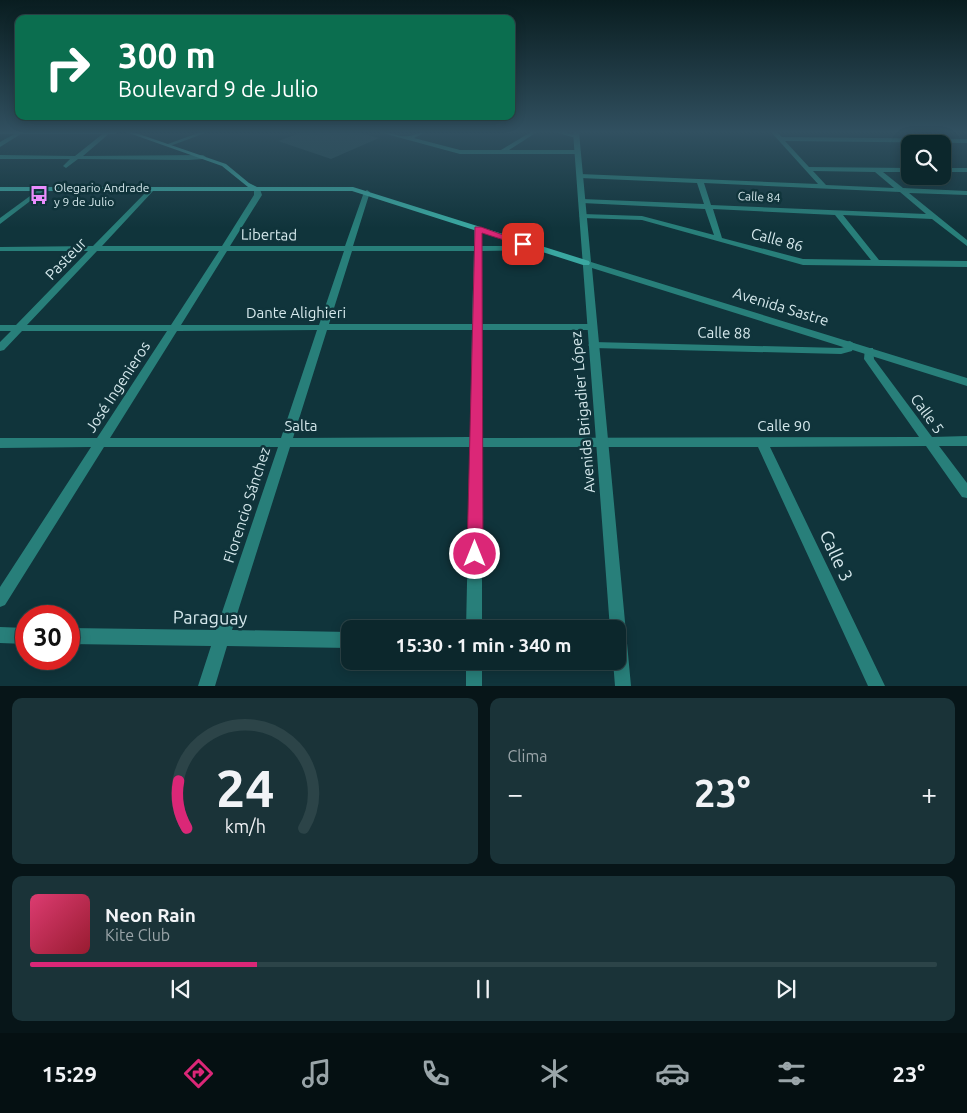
<!DOCTYPE html>
<html lang="es">
<meta charset="utf-8">
<style>
:root{--surface:#0c272c;--page:#1a3338;--text:#f1f3f6;--muted:#9aa5a9;--line:#2c4448;--accent:#db2777}
body{margin:0;font-family:Ubuntu,sans-serif;background:var(--page);color:var(--text);height:100vh;display:flex;flex-direction:column;font-size:19px;white-space:nowrap}
*{box-sizing:border-box;margin:0}
p{font-size:16px;color:var(--muted)}
.icon{flex:none;width:28px;height:28px;fill:none;stroke:currentColor;stroke-width:2;stroke-linecap:round;stroke-linejoin:round}
.map{position:relative;height:686px;overflow:hidden}
.side{display:flex;flex-direction:column;gap:12px;padding:12px;background:#071518;flex:1}
.side>*{flex:none}
.hud{position:absolute;left:15px;top:15px;width:500px;height:105px;border-radius:10px;box-shadow:0 2px 12px #0003,0 0 0 1px var(--line);background:#0b6e4f;color:#fff;overflow:hidden}
.tools{position:absolute;left:901px;top:135px;display:grid;gap:10px}
.tools a{display:grid;place-items:center;width:50px;height:50px;border-radius:10px;background:var(--surface);box-shadow:0 2px 12px #0003,0 0 0 1px var(--line);font-size:25px}
.speed{position:absolute;left:15px;top:605px;display:flex;gap:10px;font-size:25px;font-weight:700;text-align:center}
.speed>*{display:grid;place-content:center;width:65px;height:65px;border-radius:50%;background:var(--surface);box-shadow:0 2px 12px #0003,0 0 0 1px var(--line);line-height:1}
.speed .limit{border:8px solid #d22;background:#fff;color:#111}
.pin{position:absolute;display:grid;place-items:center;width:42px;height:42px;color:#fff;margin:-21px;border-radius:10px;box-shadow:0 2px 8px #0006}
.me{position:absolute;width:55px;margin:-28px;rotate:0deg;stroke-linejoin:round;filter:drop-shadow(0 0 4px #0008)}
.turn{display:flex;align-items:center;gap:18px;height:105px;padding:0 20px;font-size:22px}
.turn .icon{width:65px;height:65px;stroke-width:2.5}
.turn b{display:block;font-size:35px;line-height:42px}
.big{font-size:38px;font-weight:700;line-height:1.1}
.side .card{flex:1;display:flex;flex-direction:column;justify-content:center;gap:8px;min-width:0;padding:0 18px;border-radius:10px;background:var(--page)}
.side .dial{align-items:center;gap:0}
.dial svg{height:130px;overflow:visible;fill:none;stroke:var(--line);stroke-width:7;stroke-linecap:round;text-anchor:middle}
.dial text{fill:var(--text);stroke:none}
.song{display:flex;align-items:center;gap:15px}
.cover{width:60px;height:60px;border-radius:8px;background:linear-gradient(135deg,hsl(340 70% 55%),hsl(350 70% 35%))}
.played{height:5px;border-radius:2px;background:linear-gradient(90deg,var(--accent) 25%,var(--line) 25%)}
.keys{display:flex;justify-content:space-around;direction:ltr}
.heat{display:flex;justify-content:space-between;align-items:center;font-size:28px;direction:ltr}
.side .tiles{flex:1;display:grid;gap:12px;grid-template-columns:1fr 1fr}
.card:last-child{grid-column:span 2}
.trip{position:absolute;left:341px;top:620px;width:285px;height:50px;border-radius:10px;background:var(--surface);box-shadow:0 2px 12px #0003,0 0 0 1px var(--line);font-weight:700;line-height:50px;text-align:center}
.dock{display:flex;height:80px;justify-content:space-around;align-items:center;background:#051012;color:var(--muted)}
.dock .icon{width:35px;height:35px}
.dock .selected{color:var(--accent)}
.dock b{font-size:22px;color:var(--text)}
.map>svg:first-child{display:block}
.green{fill:#244c53}
.lines{fill:none;stroke-linecap:round;stroke-linejoin:round}
.minor{fill:#287f7a;fill-rule:evenodd}
.tertiary{fill:#287f7a;fill-rule:evenodd}
.secondary{fill:#3aa8a1;fill-rule:evenodd}
.route{fill:#db2777;stroke:#8e194d}
.labels{text-anchor:middle;stroke-width:5;stroke-linejoin:round;paint-order:stroke}
.far-poi-label{font-size:12px;fill:#d5e8ec;stroke:#10343b;text-anchor:start}
.far-street-label{font-size:12px;fill:#d5e8ec;stroke:#10343b}
.street-label{font-size:15px;fill:#d5e8ec;stroke:#10343b}
.near-street-label{font-size:18px;fill:#d5e8ec;stroke:#10343b}
</style>
<div class="map">
<svg width="967" height="686" viewBox="0 0 967 686">
<rect width="100%" height="100%" fill="#10343b"/>
<polygon class="green" points="303,132 358,132 379,138 331,159 278,141"/>
<g class="lines">
<g class="minor">
<polygon points="18,132 24,132 0,147 0,142"/>
<polygon points="105,132 111,132 83,156 203,155 206,157 203,159 188,160 78,159 66,168 63,166 70,159 0,159 0,155 75,156"/>
<polygon points="201,132 208,132 170,146 165,145"/>
<path d="M 379,132 C 389,131 400,138 409,136 C 415,135 419,132 426,132 L 414,138 L 460,150 L 501,150 L 531,132 L 537,132 L 509,150 L 578,150 L 581,152 L 578,154 L 460,154 Z"/>
<polygon points="554,132 563,132 579,136 576,138"/>
<path d="M 771,132 L 777,132 L 782,137 L 967,139 L 967,143 L 785,141 L 809,167 L 910,168 L 910,172 L 883,172 L 903,188 L 967,191 L 967,195 L 909,193 L 967,240 L 967,246 L 932,219 L 843,215 L 879,260 L 967,261 L 967,267 L 803,265 L 642,220 L 583,218 L 579,216 L 583,214 L 642,216 L 714,235 L 705,209 L 582,203 L 578,201 L 582,199 L 704,204 L 697,183 L 580,178 L 577,176 L 580,174 L 818,184 ZM 813,171 L 875,172 L 894,188 L 826,185 ZM 704,183 L 900,192 L 926,214 L 711,205 ZM 713,209 L 835,215 L 871,260 L 803,259 L 722,238 Z"/>
<polygon points="963,132 967,132 967,134 964,133"/>
<rect x="942" y="168" width="25" height="4"/>
<path d="M 152,187 L 155,189 L 154,190 L 102,246 L 222,246 L 254,195 L 254,189 L 257,187 L 260,189 L 262,195 L 230,246 L 345,246 L 364,192 L 367,190 L 370,192 L 353,246 L 474,246 L 474,229 L 478,227 L 482,229 L 482,246 L 541,246 L 541,250 L 538,250 L 482,251 L 482,324 L 592,324 L 597,327 L 592,330 L 482,330 L 482,438 L 919,437 L 864,359 L 865,348 L 873,348 L 874,359 L 932,437 L 967,436 L 967,446 L 939,446 L 967,483 L 967,498 L 962,497 L 926,446 L 770,447 L 885,686 L 868,686 L 758,447 L 482,447 L 482,629 L 466,629 L 470,447 L 290,447 L 232,630 L 350,632 L 350,648 L 227,646 L 215,686 L 198,686 L 211,646 L 69,644 L 69,628 L 216,630 L 278,447 L 104,447 L 5,605 L 0,607 L 0,587 L 91,447 L 0,448 L 0,438 L 97,438 L 167,331 L 22,331 L 4,350 L 0,351 L 0,342 L 11,331 L 0,331 L 0,325 L 16,325 L 88,251 L 0,251 L 0,247 L 93,246 L 150,188 ZM 97,251 L 219,251 L 171,325 L 27,325 ZM 227,251 L 344,251 L 319,325 L 181,325 ZM 352,251 L 474,251 L 472,324 L 329,324 ZM 317,330 L 281,438 L 110,438 L 177,331 ZM 327,330 L 472,330 L 470,437 L 293,438 Z"/>
<polygon points="41,188 46,189 0,224 0,218"/>
<polygon points="850,341 855,344 852,351 841,354 593,348 588,345 593,342 841,348 844,347 846,342"/>
<polygon points="0,627 26,628 26,644 0,643"/>
<rect x="466" y="661" width="16" height="25"/>
</g>
<polygon class="tertiary" points="573,132 579,132 591,262 967,378 967,386 592,268 631,686 615,686 613,661 618,661 618,629 610,629"/>
<g class="secondary">
<polygon points="0,132 118,132 115,134 0,134"/>
<polygon points="126,132 133,132 226,164 249,183 257,187 353,187 589,261 590,263 589,265 583,265 352,191 0,191 0,187 248,187 222,166"/>
</g>
</g>
<linearGradient id="sky" x2="0" y2="1"><stop stop-color="#091d20"/><stop offset="0.58" stop-color="#315060"/><stop offset="1" stop-color="#315060" stop-opacity="0"/></linearGradient>
<rect width="967" height="228" fill="url(#sky)"/>
<polygon class="route" points="475,227 481,227 528,244 523,246 482,233 483,554 481,559 475,561 469,559 467,554"/>
<defs>
<g id="bus-bare" transform="scale(1.5)"><path d="M-5-6H5V4H4V6H2V4H-2V6H-4V4H-5ZM-3.5-4V0h7V-4ZM-3.5 1.2v1.5H-2V1.2ZM2 1.2v1.5H3.5V1.2Z" fill="#ea8dfd" stroke="#10343b" stroke-width="2.5" paint-order="stroke"/></g>
</defs>
<g fill-rule="evenodd">
<use href="#bus-bare" x="39" y="195"/>
</g>
<g class="labels">
<g class="far-poi-label">
<text x="54" y="192">Olegario Andrade<tspan x="54" dy="14">y 9 de Julio</tspan></text>
</g>
<g class="far-street-label">
<text transform="translate(759 197) rotate(3)" y="4">Calle 84</text>
</g>
<g class="street-label">
<text transform="translate(269 235) rotate(1)" y="5">Libertad</text>
<text transform="translate(777 240) rotate(15)" y="5">Calle 86</text>
<text transform="translate(66 259) rotate(-46)" y="5">Pasteur</text>
<text transform="translate(781 307) rotate(17)" y="5">Avenida Sastre</text>
<text x="296" y="318">Dante Alighieri</text>
<text transform="translate(724 333) rotate(1)" y="5">Calle 88</text>
<text transform="translate(118 387) rotate(-57)" y="5">José Ingenieros</text>
<text transform="translate(583 412) rotate(-95)" y="5">Avenida Brigadier López</text>
<text transform="translate(927 414) rotate(54)" y="5">Calle 5</text>
<text x="301" y="431">Salta</text>
<text x="784" y="431">Calle 90</text>
<text transform="translate(247 505) rotate(-72)" y="5">Florencio Sánchez</text>
</g>
<g class="near-street-label">
<text transform="translate(836 556) rotate(65)" y="6">Calle 3</text>
<text transform="translate(210 618) rotate(1)" y="6">Paraguay</text>
</g>
</g>
</svg>
<div class="tools">
<a><svg class="icon" aria-label="search" viewBox="0 0 24 24"><circle cx="10" cy="10" r="6"/><path d="M15 15l6 6"/></svg></a>
</div>
<div class="speed"><div class="limit">30</div></div>
<div class="pin" style="left:523px;top:244px;background:#d93025"><svg class="icon" aria-label="arrive" viewBox="0 0 24 24"><path d="M6 21V4h12l-3 4 3 4H6"/></svg></div>
<svg class="me" style="left:475px;top:554px" viewBox="-20 -20 40 40"><circle r="17" fill="#db2777" stroke="#fff" stroke-width="3"/><path d="M0-11L8 9 0 5-8 9z" fill="#fff"/></svg>
<div class="trip">15:30 · 1 min · 340 m</div>
<div class="hud">
<div class="turn"><svg class="icon" aria-label="right" viewBox="0 0 24 24"><path d="M7 20v-9h11M14 6l5 5-5 5"/></svg><div><b>300 m</b>Boulevard 9 de Julio</div></div>
</div>
</div>
<section class="side">
<div class="tiles">
<div class="card dial"><svg viewBox="0 0 100 80">
<path d="M14 69A42 42 0 1 1 86 69"/>
<path d="M14 69A42 42 0 0 1 9 40" stroke="#db2777"/>
<text x="50" y="56" font-size="32" font-weight="700">24</text>
<text x="50" y="72" font-size="11">km/h</text>
</svg></div>
<div class="card"><p>Clima</p>
<div class="heat"><a>−</a><b class="big">23°</b><a>+</a></div>
</div>
<div class="card">
<div class="song"><i class="cover"></i><div><b>Neon Rain</b><p>Kite Club</p></div></div>
<div class="played"></div>
<div class="keys"><svg class="icon" aria-label="previous" viewBox="0 0 24 24"><path d="M18 5L8 12l10 7zM5 5v14"/></svg><svg class="icon" aria-label="pause" viewBox="0 0 24 24"><path d="M8 5v14M16 5v14"/></svg><svg class="icon" aria-label="next" viewBox="0 0 24 24"><path d="M6 5l10 7-10 7zM19 5v14"/></svg></div>
</div>
</div>
</section>
<nav class="dock">
<b>15:29</b>
<svg class="icon selected" aria-label="directions" viewBox="0 0 24 24"><path d="M12 3l9 9-9 9-9-9zM9 14v-3h6M13 9l2 2-2 2"/></svg>
<svg class="icon" aria-label="music" viewBox="0 0 24 24"><path d="M9 18V5l10-2v13"/><circle cx="6" cy="18" r="3"/><circle cx="16" cy="16" r="3"/></svg>
<svg class="icon" aria-label="phone" viewBox="0 0 24 24"><path d="M5 4h4l2 5-3 2q2 4 5 5l2-3 5 2v4C11 20 4 13 5 4z"/></svg>
<svg class="icon" aria-label="climate" viewBox="0 0 24 24"><path d="M12 3v18M4 7l16 10M4 17L20 7"/></svg>
<svg class="icon" aria-label="car" viewBox="0 0 24 24"><path d="M5 17H2v-5l4-1 3-4h7l3 4 3 1v5h-3M9 17h6M6 11h13"/><circle cx="7" cy="17" r="2"/><circle cx="17" cy="17" r="2"/></svg>
<svg class="icon" aria-label="filters" viewBox="0 0 24 24"><path d="M4 7h16M4 17h16"/><circle cx="9" cy="7" r="2"/><circle cx="15" cy="17" r="2"/></svg>
<b>23°</b>
</nav>
